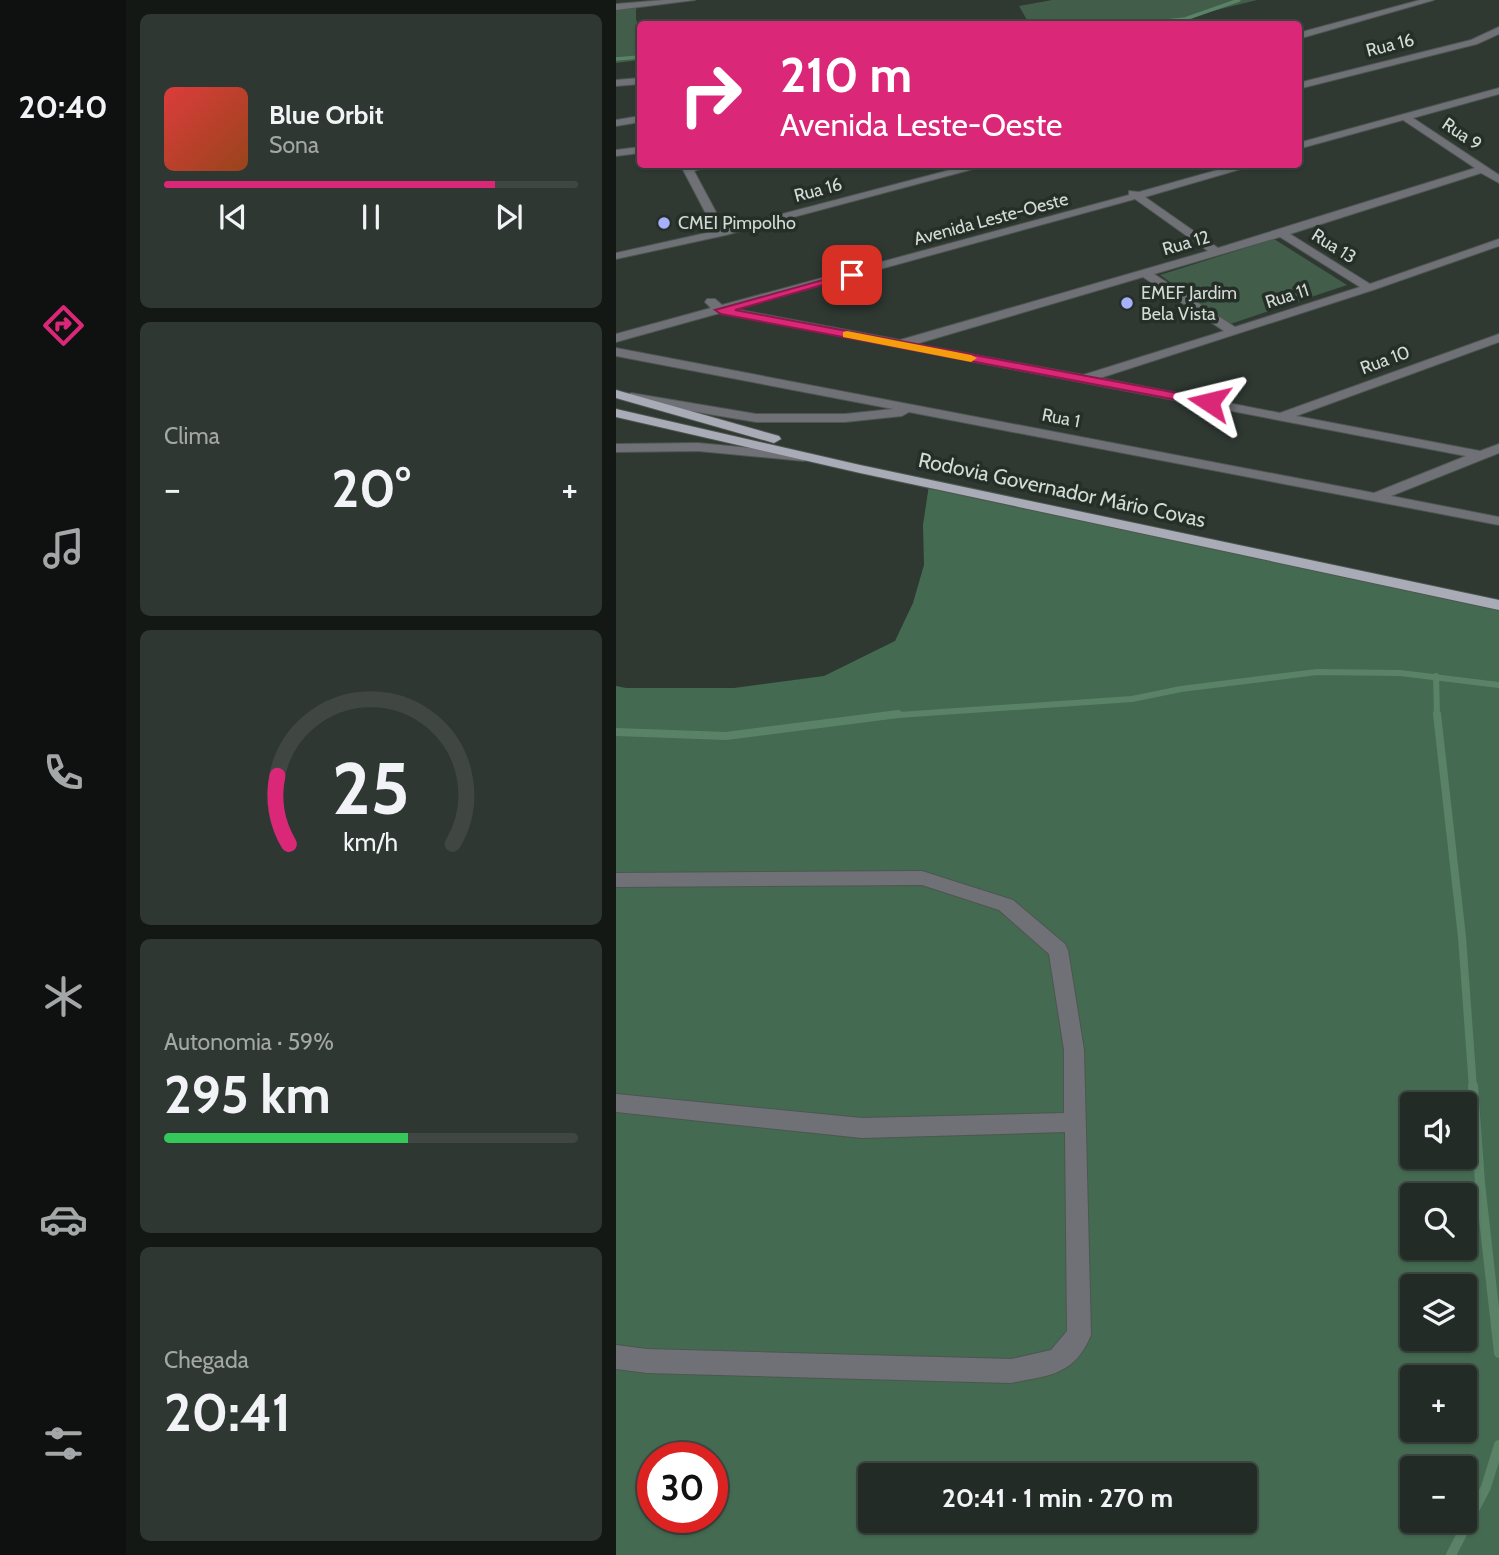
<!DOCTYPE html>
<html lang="pt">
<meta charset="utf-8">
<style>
:root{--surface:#232b26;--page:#2f3732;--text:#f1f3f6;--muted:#a3a7a7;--line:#404743;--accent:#db2777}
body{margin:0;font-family:Cabin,sans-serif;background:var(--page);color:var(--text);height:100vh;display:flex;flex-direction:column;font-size:26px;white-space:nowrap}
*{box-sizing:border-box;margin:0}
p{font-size:23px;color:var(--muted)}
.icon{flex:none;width:38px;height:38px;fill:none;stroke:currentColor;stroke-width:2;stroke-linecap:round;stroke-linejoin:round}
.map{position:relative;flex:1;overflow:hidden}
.sheet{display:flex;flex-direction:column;gap:14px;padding:14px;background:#131815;width:490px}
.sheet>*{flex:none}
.banner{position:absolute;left:21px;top:21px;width:665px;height:147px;border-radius:7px;box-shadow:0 2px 5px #0004,0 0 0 2px var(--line);background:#db2777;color:#fff;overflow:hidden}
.fabs{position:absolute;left:784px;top:1092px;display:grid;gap:14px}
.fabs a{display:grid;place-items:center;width:77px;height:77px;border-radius:7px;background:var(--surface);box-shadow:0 2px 5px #0004,0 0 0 2px var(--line);font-size:35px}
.speed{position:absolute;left:21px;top:1442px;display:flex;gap:14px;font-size:35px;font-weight:700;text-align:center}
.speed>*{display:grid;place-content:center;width:91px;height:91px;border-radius:50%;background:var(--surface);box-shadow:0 2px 5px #0004,0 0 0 2px var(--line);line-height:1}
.speed .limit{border:10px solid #d22;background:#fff;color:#111}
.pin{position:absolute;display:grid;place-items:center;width:60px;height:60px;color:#fff;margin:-30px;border-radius:14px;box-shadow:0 4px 10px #0006}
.me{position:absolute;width:77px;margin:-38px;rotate:280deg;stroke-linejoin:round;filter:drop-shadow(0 0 5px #0008)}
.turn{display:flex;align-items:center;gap:24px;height:147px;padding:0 28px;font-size:32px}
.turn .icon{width:91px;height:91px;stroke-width:2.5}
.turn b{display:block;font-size:49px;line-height:60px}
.big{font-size:52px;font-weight:700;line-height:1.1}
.sheet .tile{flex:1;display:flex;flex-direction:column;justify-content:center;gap:10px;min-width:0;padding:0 24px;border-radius:10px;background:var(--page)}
.sheet .dial{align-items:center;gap:0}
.dial svg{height:182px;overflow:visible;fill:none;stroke:var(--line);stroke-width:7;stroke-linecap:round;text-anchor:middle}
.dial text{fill:var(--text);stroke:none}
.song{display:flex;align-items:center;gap:21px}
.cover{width:84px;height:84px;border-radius:10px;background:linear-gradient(135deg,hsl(0 70% 55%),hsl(20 70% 35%))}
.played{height:7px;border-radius:4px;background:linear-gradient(90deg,var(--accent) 80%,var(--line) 80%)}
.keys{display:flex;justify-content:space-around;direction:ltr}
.heat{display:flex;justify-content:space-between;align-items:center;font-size:38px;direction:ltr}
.charge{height:10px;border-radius:5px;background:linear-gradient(90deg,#34c759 59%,var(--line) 0)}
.trip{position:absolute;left:242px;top:1463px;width:399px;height:70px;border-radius:7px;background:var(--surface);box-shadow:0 2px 5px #0004,0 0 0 2px var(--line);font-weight:700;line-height:70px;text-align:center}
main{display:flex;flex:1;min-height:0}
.tab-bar{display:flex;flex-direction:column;width:126px;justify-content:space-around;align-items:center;background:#0e110f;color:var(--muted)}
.tab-bar .icon{width:49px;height:49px}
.tab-bar .on{color:var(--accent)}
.tab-bar b{font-size:32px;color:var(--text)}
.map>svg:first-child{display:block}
.green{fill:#425e4b}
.forest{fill:#446b51;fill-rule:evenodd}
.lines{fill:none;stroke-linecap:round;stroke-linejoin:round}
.stream-far3{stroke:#5a8267;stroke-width:3.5}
.stream-far2{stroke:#5a8267;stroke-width:6}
.stream-far1{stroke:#5a8267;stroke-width:8}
.stream{stroke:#5a8267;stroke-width:10}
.minor-casing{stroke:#4d5650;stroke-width:2}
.major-casing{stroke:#4d5650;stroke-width:2}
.minor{fill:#707177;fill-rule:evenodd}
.major{fill:#a9abb7;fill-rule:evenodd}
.route{fill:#db2777;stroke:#8e194d;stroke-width:2}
.slow{fill:#f59e0b}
.poi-dot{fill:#a6b1fc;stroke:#252f28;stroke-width:2.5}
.labels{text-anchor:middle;stroke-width:7;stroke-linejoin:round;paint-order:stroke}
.far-street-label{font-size:18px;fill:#d4dbd6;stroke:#252f28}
.far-poi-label{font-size:18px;fill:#d4dbd6;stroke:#252f28;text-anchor:start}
.street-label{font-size:21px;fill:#d4dbd6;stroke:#252f28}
</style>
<main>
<nav class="tab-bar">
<b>20:40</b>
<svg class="icon on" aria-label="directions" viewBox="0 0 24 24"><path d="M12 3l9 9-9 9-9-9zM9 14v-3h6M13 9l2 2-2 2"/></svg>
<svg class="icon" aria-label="music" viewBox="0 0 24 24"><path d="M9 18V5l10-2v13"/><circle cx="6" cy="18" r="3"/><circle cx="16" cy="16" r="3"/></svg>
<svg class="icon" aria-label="phone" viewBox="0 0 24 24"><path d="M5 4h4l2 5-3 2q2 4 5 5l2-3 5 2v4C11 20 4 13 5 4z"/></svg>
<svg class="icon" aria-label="climate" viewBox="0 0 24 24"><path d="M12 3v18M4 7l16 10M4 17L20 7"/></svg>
<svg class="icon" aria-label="car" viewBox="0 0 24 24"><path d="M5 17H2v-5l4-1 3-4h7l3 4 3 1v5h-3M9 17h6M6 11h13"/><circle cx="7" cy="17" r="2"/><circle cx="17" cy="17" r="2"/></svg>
<svg class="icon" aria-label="filters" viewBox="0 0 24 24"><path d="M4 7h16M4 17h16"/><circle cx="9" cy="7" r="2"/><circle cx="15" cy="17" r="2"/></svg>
</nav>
<section class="sheet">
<div class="tile">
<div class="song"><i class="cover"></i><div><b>Blue Orbit</b><p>Sona</p></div></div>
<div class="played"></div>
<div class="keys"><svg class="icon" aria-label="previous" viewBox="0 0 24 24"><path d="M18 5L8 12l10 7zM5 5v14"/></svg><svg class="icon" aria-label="pause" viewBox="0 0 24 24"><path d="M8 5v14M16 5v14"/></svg><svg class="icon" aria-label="next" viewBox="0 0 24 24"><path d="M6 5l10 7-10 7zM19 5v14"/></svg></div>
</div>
<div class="tile"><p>Clima</p>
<div class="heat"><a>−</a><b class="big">20°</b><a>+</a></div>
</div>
<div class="tile dial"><svg viewBox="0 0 100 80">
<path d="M14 69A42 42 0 1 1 86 69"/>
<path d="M14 69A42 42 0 0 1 9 39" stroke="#db2777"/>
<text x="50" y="56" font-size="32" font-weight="700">25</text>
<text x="50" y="72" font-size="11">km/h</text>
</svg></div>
<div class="tile"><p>Autonomia · 59%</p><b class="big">295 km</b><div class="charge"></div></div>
<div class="tile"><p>Chegada</p><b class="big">20:41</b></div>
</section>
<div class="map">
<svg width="883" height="1555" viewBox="0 0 883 1555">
<rect width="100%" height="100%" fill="#2f3932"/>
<g class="green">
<polygon points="436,0 641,0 552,22 368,24 411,20 403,6"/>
<polygon points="20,7 20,19 24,31 24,60 0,63 0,8"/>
<polygon points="658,239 731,285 614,324 544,275"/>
</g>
<path class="forest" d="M 313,485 L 883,607 L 883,1555 L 0,1555 L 0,686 L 10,688 L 118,688 L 208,676 L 279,641 L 297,603 L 308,565 L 307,525 ZM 796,1104 L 849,1104 L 849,1157 L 796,1157 ZM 796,1195 L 849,1195 L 849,1248 L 796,1248 ZM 796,1286 L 849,1286 L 849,1339 L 796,1339 ZM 796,1377 L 849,1377 L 849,1430 L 796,1430 ZM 37,1458 L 96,1458 L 96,1517 L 37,1517 ZM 796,1468 L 849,1468 L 849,1521 L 796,1521 ZM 254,1475 L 628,1475 L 628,1521 L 254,1521 Z"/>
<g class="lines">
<g class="stream-far3">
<polyline points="522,24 569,19 623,0"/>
<polyline points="0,59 24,57"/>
</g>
<g class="stream-far2">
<polyline points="820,676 821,716"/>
<polyline points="268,716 516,699 565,689 701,672 784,673 883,685"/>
</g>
<g class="stream-far1">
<polyline points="821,714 846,937 857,1088"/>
<polyline points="0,732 110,736 282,714"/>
</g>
<g class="stream">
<polyline points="857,1086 864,1183 883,1353"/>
<polyline points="835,1555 870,1487 883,1445"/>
</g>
<g class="minor-casing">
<g id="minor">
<polygon points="48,0 79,0 0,10 0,4"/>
<polygon points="804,0 818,0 682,39 682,33"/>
<polygon points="883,27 883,34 861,44 682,89 682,83 855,40"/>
<polygon points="24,78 24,84 0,86 0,80"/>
<path d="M 883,88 L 883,94 L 797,118 L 883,175 L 883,183 L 865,173 L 674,234 L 754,284 L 883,239 L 883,246 L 757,290 L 484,378 L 664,413 L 883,334 L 883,342 L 680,416 L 864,451 L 883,444 L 883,453 L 775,496 L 883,517 L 883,525 L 293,412 L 286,416 L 229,422 L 140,422 L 15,401 L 8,397 L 15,393 L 140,414 L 229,414 L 277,409 L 0,356 L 0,348 L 758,493 L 850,456 L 104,313 L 0,342 L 0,334 L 95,308 L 89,302 L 91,299 L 99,299 L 106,305 L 513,195 L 513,191 L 523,192 L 623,164 L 642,164 L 529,197 L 602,248 L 859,168 L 787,120 L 682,149 L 682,143 ZM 519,199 L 592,251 L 284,340 L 119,309 ZM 664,237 L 744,287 L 619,327 L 538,274 ZM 527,277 L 608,331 L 467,375 L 300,344 Z"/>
<polygon points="24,116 24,122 0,126 0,120"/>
<polygon points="24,147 24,153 0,156 0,150"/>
<polygon points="64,164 100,164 78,171 109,229 357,164 376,164 110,235 0,259 0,253 99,231"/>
<polygon points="82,443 188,453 195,457 188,461 82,451 0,452 0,444"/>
<path d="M 306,871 L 397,900 L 449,944 L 452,950 L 468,1050 L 475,1335 C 458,1376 433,1375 395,1383 L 31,1373 L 0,1369 L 0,1345 L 31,1349 L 395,1359 L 435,1350 L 451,1331 L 449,1132 L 246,1138 L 0,1112 L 0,1094 L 246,1118 L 448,1113 L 448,1050 L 433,954 L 383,910 L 306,885 L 0,887 L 0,873 Z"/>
</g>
</g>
<g class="major-casing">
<g id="major">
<polygon points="0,390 163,436 165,439 158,443 0,398"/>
<polygon points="0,409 244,465 883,600 883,610 244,473 0,417"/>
</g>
</g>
<use href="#minor" class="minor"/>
<use href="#major" class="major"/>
</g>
<polygon class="route" points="232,273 241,275 119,310 593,399 599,402 593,406 105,314 99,310"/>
<polygon class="slow" points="231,331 355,355 361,358 355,362 227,337 227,332"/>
<g class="poi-dot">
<circle cx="48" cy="223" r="7"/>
<circle cx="511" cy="303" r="7"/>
</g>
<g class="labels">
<g class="far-street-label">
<text transform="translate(774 45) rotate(-14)" y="6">Rua 16</text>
<text transform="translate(846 134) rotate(34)" y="6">Rua 9</text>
<text transform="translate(202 190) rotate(-15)" y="6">Rua 16</text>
<text transform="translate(375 219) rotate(-15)" y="6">Avenida Leste-Oeste</text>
<text transform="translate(570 243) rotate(-16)" y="6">Rua 12</text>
<text transform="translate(718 246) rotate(32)" y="6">Rua 13</text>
<text transform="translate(671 296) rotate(-18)" y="6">Rua 11</text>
<text transform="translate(769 360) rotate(-20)" y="6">Rua 10</text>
<text transform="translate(445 418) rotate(11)" y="6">Rua 1</text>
</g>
<g class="far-poi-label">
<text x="62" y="229">CMEI Pimpolho</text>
<text x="525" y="299">EMEF Jardim<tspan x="525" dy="21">Bela Vista</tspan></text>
</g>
<g class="street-label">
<text transform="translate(446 490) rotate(12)" y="7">Rodovia Governador Mário Covas</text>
</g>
</g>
</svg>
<div class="fabs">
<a><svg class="icon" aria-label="sound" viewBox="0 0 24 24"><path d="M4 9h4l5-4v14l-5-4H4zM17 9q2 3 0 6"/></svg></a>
<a><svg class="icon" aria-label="search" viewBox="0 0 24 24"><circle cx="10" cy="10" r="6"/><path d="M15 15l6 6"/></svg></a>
<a><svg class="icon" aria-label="layers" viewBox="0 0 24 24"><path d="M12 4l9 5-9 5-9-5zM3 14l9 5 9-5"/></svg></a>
<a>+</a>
<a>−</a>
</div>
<div class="speed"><div class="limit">30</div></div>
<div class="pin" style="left:236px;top:275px;background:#d93025"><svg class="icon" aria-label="arrive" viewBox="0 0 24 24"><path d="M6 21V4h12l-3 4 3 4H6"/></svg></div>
<svg class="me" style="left:593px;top:402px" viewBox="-20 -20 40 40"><path d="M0-17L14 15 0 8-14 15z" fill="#db2777" stroke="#fff" stroke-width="4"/></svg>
<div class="trip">20:41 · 1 min · 270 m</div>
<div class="banner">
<div class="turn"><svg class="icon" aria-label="right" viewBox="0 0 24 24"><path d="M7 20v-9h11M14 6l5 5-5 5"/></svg><div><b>210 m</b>Avenida Leste-Oeste</div></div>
</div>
</div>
</main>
